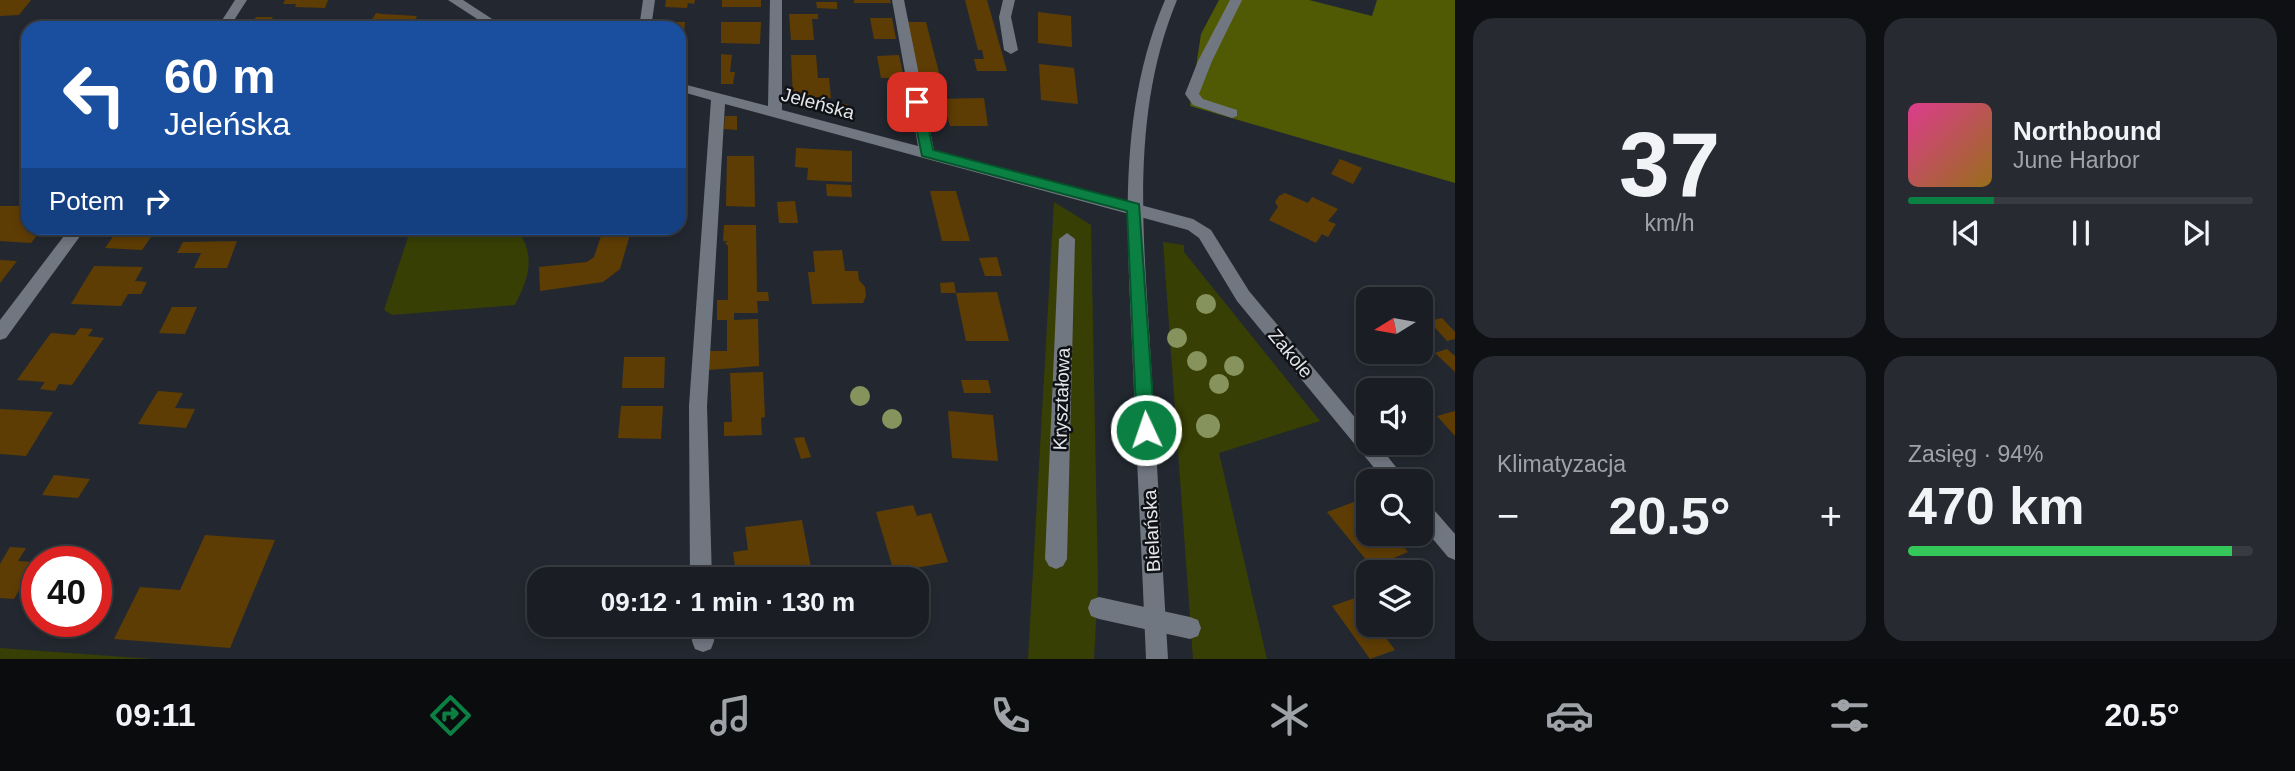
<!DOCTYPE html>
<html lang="pl">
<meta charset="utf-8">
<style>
:root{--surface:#1a1e24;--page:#272b31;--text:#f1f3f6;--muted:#9fa2a6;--line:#383c41;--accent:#0b8043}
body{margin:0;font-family:Arial,sans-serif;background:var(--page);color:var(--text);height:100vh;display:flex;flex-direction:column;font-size:26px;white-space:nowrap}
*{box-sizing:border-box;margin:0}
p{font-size:23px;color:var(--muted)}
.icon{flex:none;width:38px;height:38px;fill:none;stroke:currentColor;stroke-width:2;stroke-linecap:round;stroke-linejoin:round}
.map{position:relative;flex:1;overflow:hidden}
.sheet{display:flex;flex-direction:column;gap:18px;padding:18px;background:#0e1014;width:840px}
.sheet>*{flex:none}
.banner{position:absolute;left:21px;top:21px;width:665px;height:214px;border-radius:21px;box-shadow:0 4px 10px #0003,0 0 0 2px var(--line);background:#1a4fa0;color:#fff;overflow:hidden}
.needle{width:46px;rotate:259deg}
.tools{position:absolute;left:1356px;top:287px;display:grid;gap:14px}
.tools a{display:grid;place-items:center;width:77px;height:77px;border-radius:14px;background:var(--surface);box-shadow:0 4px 10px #0003,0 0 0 2px var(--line);font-size:35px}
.speed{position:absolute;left:21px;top:546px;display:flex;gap:14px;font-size:35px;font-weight:700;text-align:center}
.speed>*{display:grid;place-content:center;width:91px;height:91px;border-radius:50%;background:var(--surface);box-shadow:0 4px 10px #0003,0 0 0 2px var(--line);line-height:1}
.speed .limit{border:10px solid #d22;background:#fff;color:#111}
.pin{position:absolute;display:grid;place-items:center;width:60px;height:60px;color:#fff;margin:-30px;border-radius:14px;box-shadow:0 4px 10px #0006}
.me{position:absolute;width:77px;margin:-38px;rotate:357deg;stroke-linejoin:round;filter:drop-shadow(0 0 5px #0008)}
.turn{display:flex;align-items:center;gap:24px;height:147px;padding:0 28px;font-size:32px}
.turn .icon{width:91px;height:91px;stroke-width:2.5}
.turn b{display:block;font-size:49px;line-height:60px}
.then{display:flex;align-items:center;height:66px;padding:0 28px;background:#0003;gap:14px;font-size:26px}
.big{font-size:52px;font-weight:800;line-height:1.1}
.sheet .tile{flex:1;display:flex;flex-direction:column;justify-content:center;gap:10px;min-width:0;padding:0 24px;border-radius:21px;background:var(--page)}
.sheet .dial{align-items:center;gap:0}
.dial b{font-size:91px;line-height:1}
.song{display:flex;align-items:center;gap:21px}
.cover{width:84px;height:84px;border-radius:10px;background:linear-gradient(135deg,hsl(330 70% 55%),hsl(40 70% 35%))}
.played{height:7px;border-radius:4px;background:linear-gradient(90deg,var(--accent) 25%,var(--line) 25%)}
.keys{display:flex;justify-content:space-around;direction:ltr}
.heat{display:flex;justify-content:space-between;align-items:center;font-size:38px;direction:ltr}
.charge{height:10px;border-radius:5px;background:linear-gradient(90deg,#34c759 94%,var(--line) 0)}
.sheet .tiles{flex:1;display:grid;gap:18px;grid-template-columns:repeat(2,1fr)}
.trip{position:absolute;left:527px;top:567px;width:402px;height:70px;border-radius:21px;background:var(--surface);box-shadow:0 4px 10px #0003,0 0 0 2px var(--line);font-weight:800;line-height:70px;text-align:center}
.tab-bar{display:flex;height:112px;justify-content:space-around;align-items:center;background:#0a0c0e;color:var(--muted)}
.tab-bar .icon{width:49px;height:49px}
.tab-bar .current{color:var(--accent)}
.tab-bar b{font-size:32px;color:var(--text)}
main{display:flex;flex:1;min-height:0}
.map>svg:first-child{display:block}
.green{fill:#373f04}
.forest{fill:#505a04}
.building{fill:#5e3d04}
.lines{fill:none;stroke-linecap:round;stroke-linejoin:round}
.lane{fill:#717781;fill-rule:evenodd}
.street{fill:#717781;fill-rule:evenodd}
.secondary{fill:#717781;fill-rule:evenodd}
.tree{fill:#87935d}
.route{fill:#0b8043;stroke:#07532c;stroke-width:2}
.labels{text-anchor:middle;stroke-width:5;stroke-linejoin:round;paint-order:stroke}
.street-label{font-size:19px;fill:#e2e5ea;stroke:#0f1114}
</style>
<main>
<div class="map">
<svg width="1455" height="659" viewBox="0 0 1455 659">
<rect width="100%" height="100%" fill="#232830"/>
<g class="green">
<polygon points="1054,202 1091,225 1098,585 1094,659 1028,659"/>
<path d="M 411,228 L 490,228 L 490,230 L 519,232 C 536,258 528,279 515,305 L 392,315 L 384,310 Z"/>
<polygon points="1163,242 1184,245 1184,252 1320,421 1219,453 1267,659 1193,659"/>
<polygon points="0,648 152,659 0,659"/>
</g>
<polygon class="forest" points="1219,0 1309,0 1372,16 1377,0 1455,0 1455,183 1190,106 1201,34"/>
<g class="building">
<polygon points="0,0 31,0 19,15 0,16"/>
<polygon points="285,0 328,0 325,8 295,7 296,4 283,4"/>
<polygon points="666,0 695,0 694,4 688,3 687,8 665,7"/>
<rect x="722" y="0" width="39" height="7"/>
<polygon points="854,0 890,0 891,3 854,3"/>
<polygon points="965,0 987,0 1007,71 977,71 974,59 984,59 982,50 978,50"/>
<polygon points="816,2 837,2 837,9 817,8"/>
<polygon points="1038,12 1071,16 1072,47 1038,43"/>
<polygon points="376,13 382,14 417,16 410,28 368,26"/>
<polygon points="789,14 818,14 818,19 812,19 814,40 791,40"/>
<polygon points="256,17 273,17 266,28 249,28"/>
<polygon points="870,18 892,18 896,39 874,39"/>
<polygon points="663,22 685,22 682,53 679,53 679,28 662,28"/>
<polygon points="721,22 761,22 760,44 721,43"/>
<polygon points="905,22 926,22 943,88 921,88"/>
<polygon points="721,54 732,55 730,72 735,72 733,84 721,84"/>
<polygon points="791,55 816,55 818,78 829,78 831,98 793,97"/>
<polygon points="899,55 904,78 881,78 877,56"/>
<polygon points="1039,64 1074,68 1078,104 1041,100"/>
<polygon points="984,98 988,126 950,126 947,115 937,115 933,99"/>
<polygon points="835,104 847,104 848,117 836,117"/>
<polygon points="725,116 737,116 737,130 724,129"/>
<polygon points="796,148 852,151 852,182 807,180 808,168 795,167"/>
<polygon points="727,156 754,156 755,207 726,206"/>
<polygon points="1340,159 1362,168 1353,184 1331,174"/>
<polygon points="826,184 851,185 852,197 827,196"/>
<polygon points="930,191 956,191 970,241 942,241"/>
<polygon points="1285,193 1308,203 1312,197 1338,209 1328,221 1336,224 1328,237 1322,234 1316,243 1269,220 1278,207 1275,202 1279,196"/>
<polygon points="795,201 798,223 779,223 777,202"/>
<polygon points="0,206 28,206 28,228 43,228 31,243 0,241"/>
<polygon points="724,225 756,225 757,292 768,292 769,301 757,301 758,313 734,313 734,320 758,319 759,366 709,370 709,351 727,351 727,320 717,320 717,300 728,300 728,246 725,243 728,241 723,241"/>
<polygon points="119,228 157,228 142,250 105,248"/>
<polygon points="603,230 631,231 620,269 603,282 540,291 539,267 587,262 594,257"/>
<polygon points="237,241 227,268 194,268 201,253 177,253 183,242"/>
<polygon points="842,250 845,271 858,271 859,280 865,287 866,296 863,303 812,304 808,272 815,272 813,251"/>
<polygon points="997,257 1002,276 985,276 979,258"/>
<polygon points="0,260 17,261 0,283"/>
<polygon points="94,266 143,267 135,281 147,282 141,294 128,294 121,306 71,304"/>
<polygon points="954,282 956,293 941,293 940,283"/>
<polygon points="997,292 1009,341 966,341 956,293"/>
<polygon points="172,307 197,307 185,334 159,333"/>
<polygon points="1442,318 1455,332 1455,339 1447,341 1429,321"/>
<polygon points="80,328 93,329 88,336 104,338 72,385 59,384 55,391 40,389 45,382 17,380 51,333 75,335"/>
<polygon points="1447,349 1455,356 1455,372 1435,353"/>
<polygon points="624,357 665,357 664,388 622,388"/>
<polygon points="763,372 765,417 761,418 762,435 724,436 724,422 732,422 730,373"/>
<polygon points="961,380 988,380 991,393 964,393"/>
<polygon points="158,391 183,393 175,408 195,409 186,428 138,424"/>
<polygon points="621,406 663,406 661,439 618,438"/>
<polygon points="0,409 53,412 26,456 0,454"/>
<polygon points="948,411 993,415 998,461 952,458"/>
<polygon points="1455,411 1455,436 1437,416"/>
<polygon points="804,437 811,457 801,459 794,438"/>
<polygon points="54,475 90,479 78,498 42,495"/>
<polygon points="1362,499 1368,506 1368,534 1392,534 1408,552 1372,567 1327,512"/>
<polygon points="913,505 917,516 931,513 948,562 894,572 876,512"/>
<polygon points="802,520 813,579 737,579 733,552 748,550 745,527"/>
<polygon points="205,535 275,540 230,648 114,639 140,587 180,590"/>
<polygon points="10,547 26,548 18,561 35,562 14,599 0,598 0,564"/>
<polygon points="1355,598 1368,615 1368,625 1376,625 1395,650 1370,659 1332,606"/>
</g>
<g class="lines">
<g class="lane">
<polygon points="1003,0 1015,0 1011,17 1018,50 1011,54 1004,50 999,17"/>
<polygon points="1099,597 1190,617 1198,620 1201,628 1198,636 1190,639 1099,619 1091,616 1088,608 1091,600"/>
</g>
<g class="street">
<polygon points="448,0 463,0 506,28 491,28"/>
<polygon points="643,0 655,0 651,28 639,28"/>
<polygon points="770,0 782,0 782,110 918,146 892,0 904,0 934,150 1193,219 1211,230 1249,291 1368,433 1368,443 1377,443 1407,481 1385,481 1237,301 1199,238 1188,230 725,104 707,406 712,579 690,579 689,406 711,100 679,91 679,83 768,106"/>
<polygon points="1230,0 1242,0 1212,61 1199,94 1203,99 1237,110 1237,116 1232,118 1193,105 1185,94 1198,61"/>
<polygon points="1067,233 1075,239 1067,559 1063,566 1056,569 1049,566 1045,559 1059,239"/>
<polygon points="1421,500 1428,503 1455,534 1455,560 1448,557 1421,525"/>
<polygon points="692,625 714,625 714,641 711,649 703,652 695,649 692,641"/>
</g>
<g class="secondary">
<polygon points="235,0 247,0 229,28 217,28"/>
<path d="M 1165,0 L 1177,0 C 1129,116 1144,239 1151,362 C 1157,461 1162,560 1168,659 L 1146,659 C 1142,562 1137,464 1133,367 C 1128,242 1115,117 1165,0 Z"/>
<polygon points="70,228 86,228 6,338 0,340 0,320"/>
</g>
</g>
<g class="tree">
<circle cx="1206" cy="304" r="10"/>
<circle cx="1177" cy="338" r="10"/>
<circle cx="1197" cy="361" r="10"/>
<circle cx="1234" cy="366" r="10"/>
<circle cx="1219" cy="384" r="10"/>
<circle cx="860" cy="396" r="10"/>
<circle cx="892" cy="419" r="10"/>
<circle cx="1208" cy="426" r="12"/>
</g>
<polygon class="route" points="917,98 923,102 933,150 1139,204 1155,430 1152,435 1140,435 1137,430 1127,211 922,156 911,102"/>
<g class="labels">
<g class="street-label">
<text transform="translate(818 103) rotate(15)" y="7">Jeleńska</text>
<text transform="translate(1291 353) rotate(50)" y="7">Zakole</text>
<text transform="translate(1061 399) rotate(-88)" y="7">Kryształowa</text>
<text transform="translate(1151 531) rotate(-93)" y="7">Bielańska</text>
</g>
</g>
</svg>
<div class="tools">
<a><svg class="needle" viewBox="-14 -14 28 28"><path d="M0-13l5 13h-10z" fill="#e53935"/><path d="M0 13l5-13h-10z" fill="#9fa2a6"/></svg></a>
<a><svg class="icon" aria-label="sound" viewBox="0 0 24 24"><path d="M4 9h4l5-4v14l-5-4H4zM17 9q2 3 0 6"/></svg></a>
<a><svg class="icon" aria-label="search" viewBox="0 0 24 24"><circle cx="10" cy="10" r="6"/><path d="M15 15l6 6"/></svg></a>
<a><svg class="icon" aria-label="layers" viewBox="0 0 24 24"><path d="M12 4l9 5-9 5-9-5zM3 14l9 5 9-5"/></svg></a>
</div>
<div class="speed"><div class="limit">40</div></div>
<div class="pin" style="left:917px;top:102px;background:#d93025"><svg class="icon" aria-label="arrive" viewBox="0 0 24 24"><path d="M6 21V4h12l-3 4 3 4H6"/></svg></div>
<svg class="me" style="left:1146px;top:430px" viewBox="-20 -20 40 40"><circle r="17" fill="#0b8043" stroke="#fff" stroke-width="3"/><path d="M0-11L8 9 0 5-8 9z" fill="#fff"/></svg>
<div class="trip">09:12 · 1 min · 130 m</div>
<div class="banner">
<div class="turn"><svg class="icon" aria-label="left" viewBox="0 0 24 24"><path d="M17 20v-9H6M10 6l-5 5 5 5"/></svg><div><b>60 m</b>Jeleńska</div></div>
<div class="then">Potem<svg class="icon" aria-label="right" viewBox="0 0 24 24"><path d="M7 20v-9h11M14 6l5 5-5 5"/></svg></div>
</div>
</div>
<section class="sheet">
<div class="tiles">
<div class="tile dial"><b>37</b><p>km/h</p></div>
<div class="tile">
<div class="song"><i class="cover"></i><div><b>Northbound</b><p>June Harbor</p></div></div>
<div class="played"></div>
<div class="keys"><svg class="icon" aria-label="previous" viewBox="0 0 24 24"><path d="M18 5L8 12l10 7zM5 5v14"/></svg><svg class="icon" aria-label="pause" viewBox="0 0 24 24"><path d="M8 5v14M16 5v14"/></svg><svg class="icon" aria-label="next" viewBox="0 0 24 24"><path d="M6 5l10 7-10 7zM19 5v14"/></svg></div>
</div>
<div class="tile"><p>Klimatyzacja</p>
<div class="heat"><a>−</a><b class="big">20.5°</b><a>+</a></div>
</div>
<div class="tile"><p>Zasięg · 94%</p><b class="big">470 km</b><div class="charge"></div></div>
</div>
</section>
</main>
<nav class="tab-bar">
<b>09:11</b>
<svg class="icon current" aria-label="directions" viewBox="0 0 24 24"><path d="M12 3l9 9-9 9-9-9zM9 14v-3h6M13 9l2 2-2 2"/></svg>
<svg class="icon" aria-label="music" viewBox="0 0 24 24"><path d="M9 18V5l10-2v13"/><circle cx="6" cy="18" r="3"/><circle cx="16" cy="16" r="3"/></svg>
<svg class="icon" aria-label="phone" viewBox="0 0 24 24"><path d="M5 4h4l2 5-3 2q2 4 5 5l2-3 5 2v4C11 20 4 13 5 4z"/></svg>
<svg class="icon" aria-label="climate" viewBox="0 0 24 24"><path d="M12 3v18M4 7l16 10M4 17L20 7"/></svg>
<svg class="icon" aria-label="car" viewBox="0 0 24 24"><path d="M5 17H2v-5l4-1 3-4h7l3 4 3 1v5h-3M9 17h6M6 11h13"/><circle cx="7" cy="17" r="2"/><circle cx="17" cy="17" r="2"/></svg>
<svg class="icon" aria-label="filters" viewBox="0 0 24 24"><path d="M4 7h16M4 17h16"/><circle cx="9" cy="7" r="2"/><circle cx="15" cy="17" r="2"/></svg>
<b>20.5°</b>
</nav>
